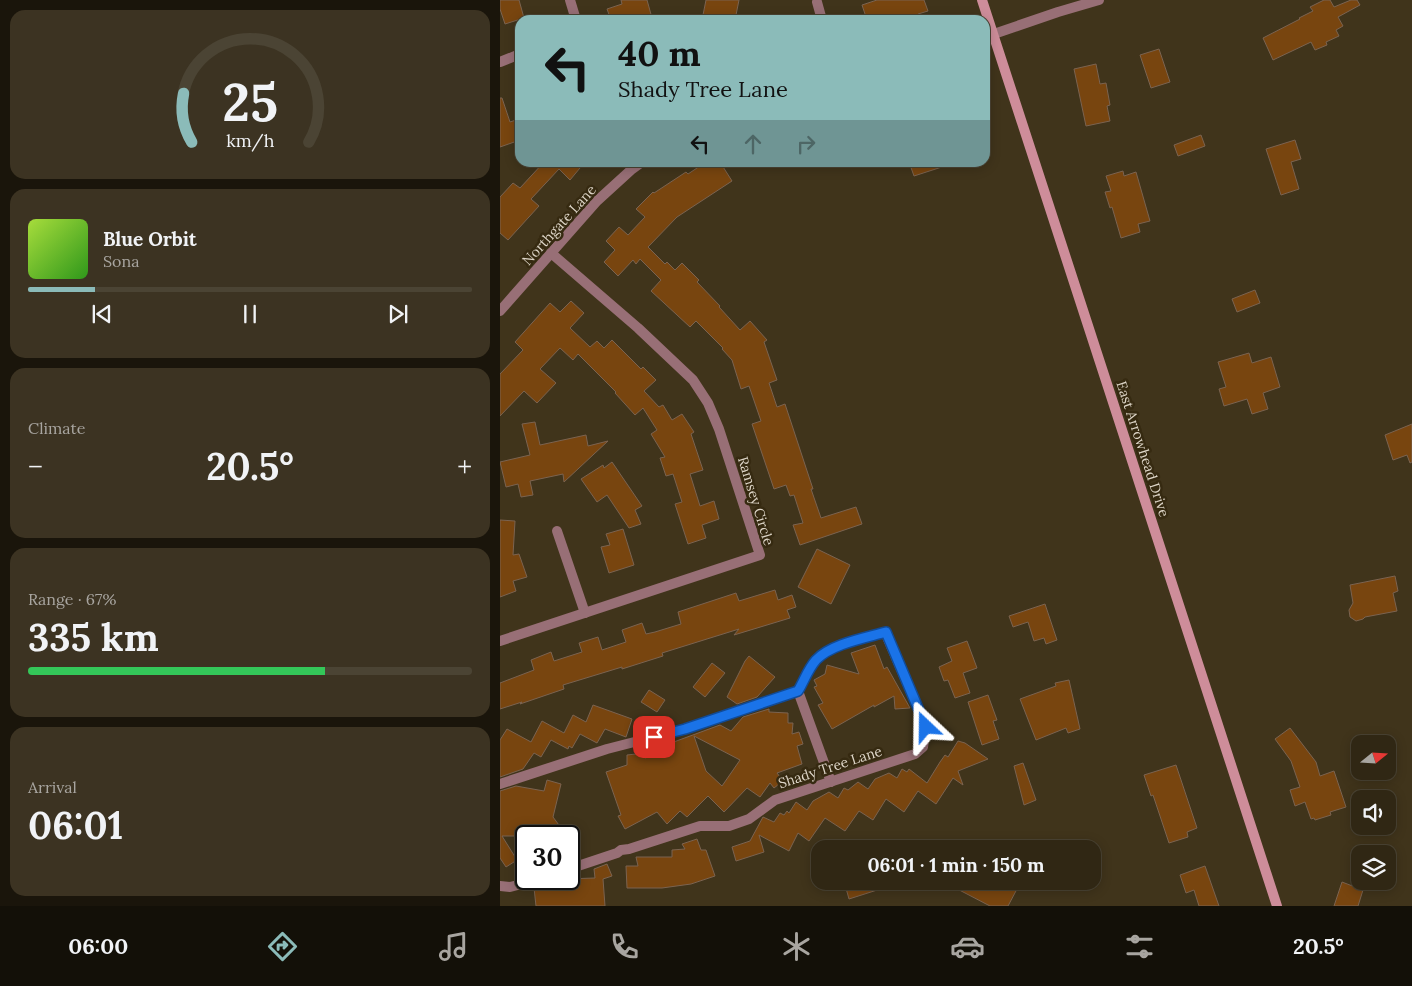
<!DOCTYPE html>
<meta charset="utf-8">
<style>
:root{--surface:#302714;--page:#3c3322;--text:#f1f3f6;--muted:#a8a5a0;--line:#4b4434;--accent:#8bbbb9}
body{margin:0;font-family:Lora,serif;background:var(--page);color:var(--text);height:100vh;display:flex;flex-direction:column;font-size:19px;white-space:nowrap}
*{box-sizing:border-box;margin:0}
p{font-size:16px;color:var(--muted)}
.icon{flex:none;width:28px;height:28px;fill:none;stroke:currentColor;stroke-width:2;stroke-linecap:round;stroke-linejoin:round}
.map{position:relative;flex:1;overflow:hidden}
.sheet{display:flex;flex-direction:column;gap:10px;padding:10px;background:#1a150b;width:500px}
.sheet>*{flex:none}
.hud{position:absolute;left:15px;top:15px;width:475px;height:152px;border-radius:15px;box-shadow:0 2px 12px #0003,0 0 0 1px var(--line);background:#8bbbb9;color:#111;overflow:hidden}
.needle{width:32px;rotate:72deg}
.fabs{position:absolute;left:851px;top:735px;display:grid;gap:10px}
.fabs a{display:grid;place-items:center;width:45px;height:45px;border-radius:10px;background:var(--surface);box-shadow:0 2px 12px #0003,0 0 0 1px var(--line);font-size:25px}
.speed{position:absolute;left:15px;top:825px;display:flex;gap:10px;font-size:25px;font-weight:700;text-align:center}
.speed>*{display:grid;place-content:center;width:65px;height:65px;border-radius:50%;background:var(--surface);box-shadow:0 2px 12px #0003,0 0 0 1px var(--line);line-height:1}
.speed .limit{border:2px solid #111;border-radius:8px;background:#fff;color:#111}
.pin{position:absolute;display:grid;place-items:center;width:42px;height:42px;color:#fff;margin:-21px;border-radius:10px;box-shadow:0 2px 8px #0006}
.me{position:absolute;width:55px;margin:-28px;rotate:337deg;stroke-linejoin:round;filter:drop-shadow(0 0 4px #0008)}
.turn{display:flex;align-items:center;gap:18px;height:105px;padding:0 20px;font-size:22px}
.turn .icon{width:65px;height:65px;stroke-width:2.5}
.turn b{display:block;font-size:35px;line-height:42px}
.lanes{display:flex;align-items:center;height:48px;padding:0 20px;background:#0003;justify-content:center;gap:25px;direction:ltr}
.lanes .off{opacity:.35}
.big{font-size:38px;font-weight:800;line-height:1.1}
.sheet .card{flex:1;display:flex;flex-direction:column;justify-content:center;gap:8px;min-width:0;padding:0 18px;border-radius:15px;background:var(--page)}
.sheet .dial{align-items:center;gap:0}
.dial svg{height:130px;overflow:visible;fill:none;stroke:var(--line);stroke-width:7;stroke-linecap:round;text-anchor:middle}
.dial text{fill:var(--text);stroke:none}
.song{display:flex;align-items:center;gap:15px}
.cover{width:60px;height:60px;border-radius:8px;background:linear-gradient(135deg,hsl(80 70% 55%),hsl(110 70% 35%))}
.played{height:5px;border-radius:2px;background:linear-gradient(90deg,var(--accent) 15%,var(--line) 15%)}
.keys{display:flex;justify-content:space-around;direction:ltr}
.heat{display:flex;justify-content:space-between;align-items:center;font-size:28px;direction:ltr}
.charge{height:8px;border-radius:4px;background:linear-gradient(90deg,#34c759 67%,var(--line) 0)}
.trip{position:absolute;left:311px;top:840px;width:290px;height:50px;border-radius:15px;background:var(--surface);box-shadow:0 2px 12px #0003,0 0 0 1px var(--line);font-weight:800;line-height:50px;text-align:center}
.menu{display:flex;height:80px;justify-content:space-around;align-items:center;background:#131008;color:var(--muted)}
.menu .icon{width:35px;height:35px}
.menu .selected{color:var(--accent)}
.menu b{font-size:22px;color:var(--text)}
main{display:flex;flex:1;min-height:0}
.map>svg:first-child{display:block}
.building{fill:#78450f;stroke:#7b6350;fill-rule:evenodd}
.lines{fill:none;stroke-linecap:round;stroke-linejoin:round}
.street{stroke:#986f76;stroke-width:10}
.secondary{stroke:#ce8d9a;stroke-width:10}
.route-casing{stroke:#114b97;stroke-width:12}
.route{stroke:#1a73e8;stroke-width:9}
.labels{text-anchor:middle;stroke-width:5;stroke-linejoin:round;paint-order:stroke}
.street-label{font-size:14px;fill:#ddd5c7;stroke:#362a11}
</style>
<main>
<section class="sheet">
<div class="card dial"><svg viewBox="0 0 100 80">
<path d="M14 69A42 42 0 1 1 86 69"/>
<path d="M14 69A42 42 0 0 1 9 39" stroke="#8bbbb9"/>
<text x="50" y="56" font-size="32" font-weight="700">25</text>
<text x="50" y="72" font-size="11">km/h</text>
</svg></div>
<div class="card">
<div class="song"><i class="cover"></i><div><b>Blue Orbit</b><p>Sona</p></div></div>
<div class="played"></div>
<div class="keys"><svg class="icon" aria-label="previous" viewBox="0 0 24 24"><path d="M18 5L8 12l10 7zM5 5v14"/></svg><svg class="icon" aria-label="pause" viewBox="0 0 24 24"><path d="M8 5v14M16 5v14"/></svg><svg class="icon" aria-label="next" viewBox="0 0 24 24"><path d="M6 5l10 7-10 7zM19 5v14"/></svg></div>
</div>
<div class="card"><p>Climate</p>
<div class="heat"><a>−</a><b class="big">20.5°</b><a>+</a></div>
</div>
<div class="card"><p>Range · 67%</p><b class="big">335 km</b><div class="charge"></div></div>
<div class="card"><p>Arrival</p><b class="big">06:01</b></div>
</section>
<div class="map">
<svg width="912" height="906" viewBox="0 0 912 906">
<rect width="100%" height="100%" fill="#40341b"/>
<g class="building">
<polygon points="0,0 19,0 24,18 5,24 0,9"/>
<polygon points="121,0 147,0 152,18 145,20 111,20 107,9 122,4"/>
<polygon points="206,0 239,0 235,20 202,20"/>
<polygon points="377,0 424,0 428,11 418,14 420,20 367,20 362,5"/>
<polygon points="824,0 830,0 834,7 851,0 857,0 860,5 838,17 843,26 836,30 839,36 826,42 827,45 815,50 811,42 773,60 763,38 800,19 799,18 813,11 810,7"/>
<polygon points="659,49 670,82 651,88 640,55"/>
<polygon points="596,64 600,84 606,83 610,105 607,106 610,121 586,126 574,69"/>
<polygon points="0,98 2,98 10,122 16,120 20,131 20,140 0,147"/>
<polygon points="701,135 705,146 678,156 674,145"/>
<polygon points="795,140 801,159 791,162 799,189 781,195 766,149"/>
<polygon points="44,162 85,162 70,180 59,169 31,199 39,206 8,240 0,233 0,197 13,183 20,188"/>
<polygon points="206,162 220,162 232,181 177,217 148,247 165,264 167,262 175,270 182,263 199,280 197,282 220,306 219,307 240,330 250,321 267,340 264,342 277,380 269,383 277,407 285,404 313,489 311,489 321,518 356,507 362,524 300,545 293,525 303,523 294,495 290,496 286,485 274,489 252,424 261,421 249,386 241,389 232,360 222,349 223,348 196,321 190,327 151,291 161,280 140,259 136,264 133,260 118,276 104,262 115,250 106,241 119,227 128,235 145,217 136,209 153,192 154,193 186,172 188,174"/>
<polygon points="409,162 447,162 448,165 414,176"/>
<polygon points="623,171 624,176 636,172 650,221 638,224 640,232 621,238 612,207 610,208 605,192 611,191 606,176"/>
<polygon points="755,290 760,303 737,312 732,299"/>
<polygon points="71,301 84,313 70,328 90,347 97,341 104,348 112,340 141,369 143,367 156,380 144,391 159,407 163,405 172,420 182,414 194,432 191,434 203,470 190,474 200,506 214,501 219,519 202,525 206,538 188,544 175,504 182,502 173,474 166,476 160,458 165,457 151,434 157,430 143,408 135,415 115,393 116,392 78,354 73,360 60,348 40,369 56,383 37,403 24,391 0,416 0,374 23,350 15,342 50,303 60,312"/>
<polygon points="749,353 752,363 771,357 780,387 763,393 768,409 752,414 747,399 724,406 719,389 726,387 718,362"/>
<polygon points="35,422 40,445 86,435 88,446 108,441 64,482 63,474 30,481 33,495 21,497 18,484 6,487 0,462 30,455 22,424"/>
<polygon points="912,424 912,462 910,463 907,455 893,460 885,435"/>
<polygon points="112,462 142,506 135,510 141,524 129,528 107,495 97,502 81,479 103,465 104,468"/>
<polygon points="0,520 15,521 13,555 19,554 27,577 13,581 16,591 0,597"/>
<polygon points="123,529 134,565 109,573 101,547 110,545 106,534"/>
<polygon points="317,549 350,565 331,604 298,587"/>
<polygon points="895,576 898,591 893,593 897,611 865,617 863,619 856,621 850,617 849,610 853,603 850,585"/>
<polygon points="275,590 278,600 292,595 296,607 287,610 290,618 234,635 239,629 162,653 163,656 122,669 122,667 63,685 64,689 20,704 22,702 0,709 0,683 34,670 31,660 51,652 54,661 82,652 79,643 98,637 102,650 126,642 122,630 142,623 146,634 155,632 181,624 178,612 236,593 239,601"/>
<polygon points="545,604 557,640 546,644 544,638 534,641 528,622 513,627 509,616"/>
<polygon points="467,641 477,668 463,673 470,693 455,698 448,680 444,681 439,667 452,661 447,648"/>
<polygon points="375,645 384,669 387,667 410,708 395,709 394,696 374,707 374,705 332,729 318,705 323,703 314,687 317,686 314,680 325,674 327,665 359,674 351,653"/>
<polygon points="249,656 275,677 257,697 237,704 227,697 245,661"/>
<polygon points="212,663 225,673 205,697 193,687"/>
<polygon points="569,680 580,729 568,733 566,728 536,740 520,699 556,686 555,683"/>
<polygon points="149,690 165,700 157,712 141,702"/>
<polygon points="488,695 497,720 493,721 499,739 482,745 468,702"/>
<polygon points="93,705 132,719 126,737 105,729 97,743 80,734 72,748 69,746 68,749 51,740 41,757 34,753 23,769 0,777 0,740 7,729 31,742 42,721 64,733 73,715 86,722"/>
<path d="M 269,709 L 269,712 L 288,713 L 288,723 L 293,723 L 292,734 L 299,732 L 303,744 L 297,746 L 302,764 L 277,773 L 283,781 L 274,788 L 270,783 L 260,797 L 247,788 L 224,812 L 208,796 L 187,817 L 180,811 L 167,824 L 157,812 L 125,829 L 118,816 L 121,815 L 106,772 L 127,765 L 127,755 L 145,753 L 145,758 L 173,749 L 171,743 L 220,725 L 231,731 L 243,717 ZM 194,736 L 240,760 L 222,786 L 206,771 Z"/>
<polygon points="790,728 816,762 820,776 834,771 846,807 830,812 831,815 815,820 814,818 811,819 805,802 795,806 790,790 800,787 791,761 775,739"/>
<polygon points="458,741 465,743 488,759 458,771 463,785 453,778 436,804 418,791 404,812 386,799 373,820 359,811 345,831 325,818 309,841 298,833 289,851 259,835 264,852 236,861 232,847 250,841 263,817 274,822 280,813 284,815 287,811 289,813 296,802 307,810 313,801 329,792 338,798 344,788 348,790 358,782 368,789 375,779 389,773 397,778 402,769 407,772 409,769 427,783 440,762 445,755 448,757"/>
<polygon points="523,763 536,800 524,805 514,766"/>
<polygon points="676,765 697,828 687,832 688,837 669,843 653,795 651,796 644,775"/>
<polygon points="47,780 61,784 53,817 67,836 2,836 17,860 6,867 0,858 0,791 16,786 44,791"/>
<polygon points="197,839 201,850 206,850 215,876 191,884 162,888 127,888 126,866 138,866 136,857 172,857 172,850 185,849 182,844"/>
<polygon points="107,864 112,876 103,879 105,906 36,906 34,888 48,886 48,885 64,885 64,879 95,878 94,869"/>
<polygon points="705,866 719,906 699,906 694,890 686,893 680,875"/>
<polygon points="344,881 396,881 396,884 349,899"/>
<polygon points="442,881 502,881 517,889 508,906 490,906"/>
<polygon points="842,882 863,890 858,906 834,906"/>
</g>
<g class="lines">
<g class="street">
<polyline points="70,0 76,20"/>
<polyline points="317,2 322,20"/>
<polyline points="485,37 558,12 599,0"/>
<polyline points="0,62 20,54"/>
<polyline points="0,311 97,201 131,170 142,162"/>
<polyline points="57,531 85,613"/>
<polyline points="0,641 260,555 219,429 208,403 193,380 138,328 51,253"/>
<polyline points="298,691 331,782"/>
<path d="M 0,784 L 107,749 L 185,729 L 298,691 C 304,681 308,669 316,660 C 331,644 365,638 385,632 L 426,727 L 423,747 L 415,754 L 275,800 L 249,819 L 229,826 L 200,826 L 129,849 L 121,850 L 117,853 L 69,869"/>
<polyline points="0,886 10,887 41,879"/>
</g>
<polyline class="secondary" points="482,0 777,906"/>
</g>
<g class="lines">
<g class="route-casing">
<path id="route" d="M 154,737 L 185,729 L 298,691 C 304,681 308,669 316,660 C 331,644 365,638 386,632 L 426,727"/>
</g>
<use href="#route" class="route"/>
</g>
<g class="labels">
<g class="street-label">
<text transform="translate(59 225) rotate(-48)" y="5">Northgate Lane</text>
<text transform="translate(643 449) rotate(72)" y="5">East Arrowhead Drive</text>
<text transform="translate(256 501) rotate(73)" y="5">Ramsey Circle</text>
<text transform="translate(330 767) rotate(-18)" y="5">Shady Tree Lane</text>
</g>
</g>
</svg>
<div class="fabs">
<a><svg class="needle" viewBox="-14 -14 28 28"><path d="M0-13l5 13h-10z" fill="#e53935"/><path d="M0 13l5-13h-10z" fill="#a8a5a0"/></svg></a>
<a><svg class="icon" aria-label="sound" viewBox="0 0 24 24"><path d="M4 9h4l5-4v14l-5-4H4zM17 9q2 3 0 6"/></svg></a>
<a><svg class="icon" aria-label="layers" viewBox="0 0 24 24"><path d="M12 4l9 5-9 5-9-5zM3 14l9 5 9-5"/></svg></a>
</div>
<div class="speed"><div class="limit">30</div></div>
<div class="pin" style="left:154px;top:737px;background:#d93025"><svg class="icon" aria-label="arrive" viewBox="0 0 24 24"><path d="M6 21V4h12l-3 4 3 4H6"/></svg></div>
<svg class="me" style="left:426px;top:727px" viewBox="-20 -20 40 40"><path d="M0-17L14 15 0 8-14 15z" fill="#1a73e8" stroke="#fff" stroke-width="4"/></svg>
<div class="trip">06:01 · 1 min · 150 m</div>
<div class="hud">
<div class="turn"><svg class="icon" aria-label="left" viewBox="0 0 24 24"><path d="M17 20v-9H6M10 6l-5 5 5 5"/></svg><div><b>40 m</b>Shady Tree Lane</div></div>
<div class="lanes"><svg class="icon" aria-label="left" viewBox="0 0 24 24"><path d="M17 20v-9H6M10 6l-5 5 5 5"/></svg><svg class="icon off" aria-label="ahead" viewBox="0 0 24 24"><path d="M12 20V5M6 11l6-6 6 6"/></svg><svg class="icon off" aria-label="right" viewBox="0 0 24 24"><path d="M7 20v-9h11M14 6l5 5-5 5"/></svg></div>
</div>
</div>
</main>
<nav class="menu">
<b>06:00</b>
<svg class="icon selected" aria-label="directions" viewBox="0 0 24 24"><path d="M12 3l9 9-9 9-9-9zM9 14v-3h6M13 9l2 2-2 2"/></svg>
<svg class="icon" aria-label="music" viewBox="0 0 24 24"><path d="M9 18V5l10-2v13"/><circle cx="6" cy="18" r="3"/><circle cx="16" cy="16" r="3"/></svg>
<svg class="icon" aria-label="phone" viewBox="0 0 24 24"><path d="M5 4h4l2 5-3 2q2 4 5 5l2-3 5 2v4C11 20 4 13 5 4z"/></svg>
<svg class="icon" aria-label="climate" viewBox="0 0 24 24"><path d="M12 3v18M4 7l16 10M4 17L20 7"/></svg>
<svg class="icon" aria-label="car" viewBox="0 0 24 24"><path d="M5 17H2v-5l4-1 3-4h7l3 4 3 1v5h-3M9 17h6M6 11h13"/><circle cx="7" cy="17" r="2"/><circle cx="17" cy="17" r="2"/></svg>
<svg class="icon" aria-label="filters" viewBox="0 0 24 24"><path d="M4 7h16M4 17h16"/><circle cx="9" cy="7" r="2"/><circle cx="15" cy="17" r="2"/></svg>
<b>20.5°</b>
</nav>
